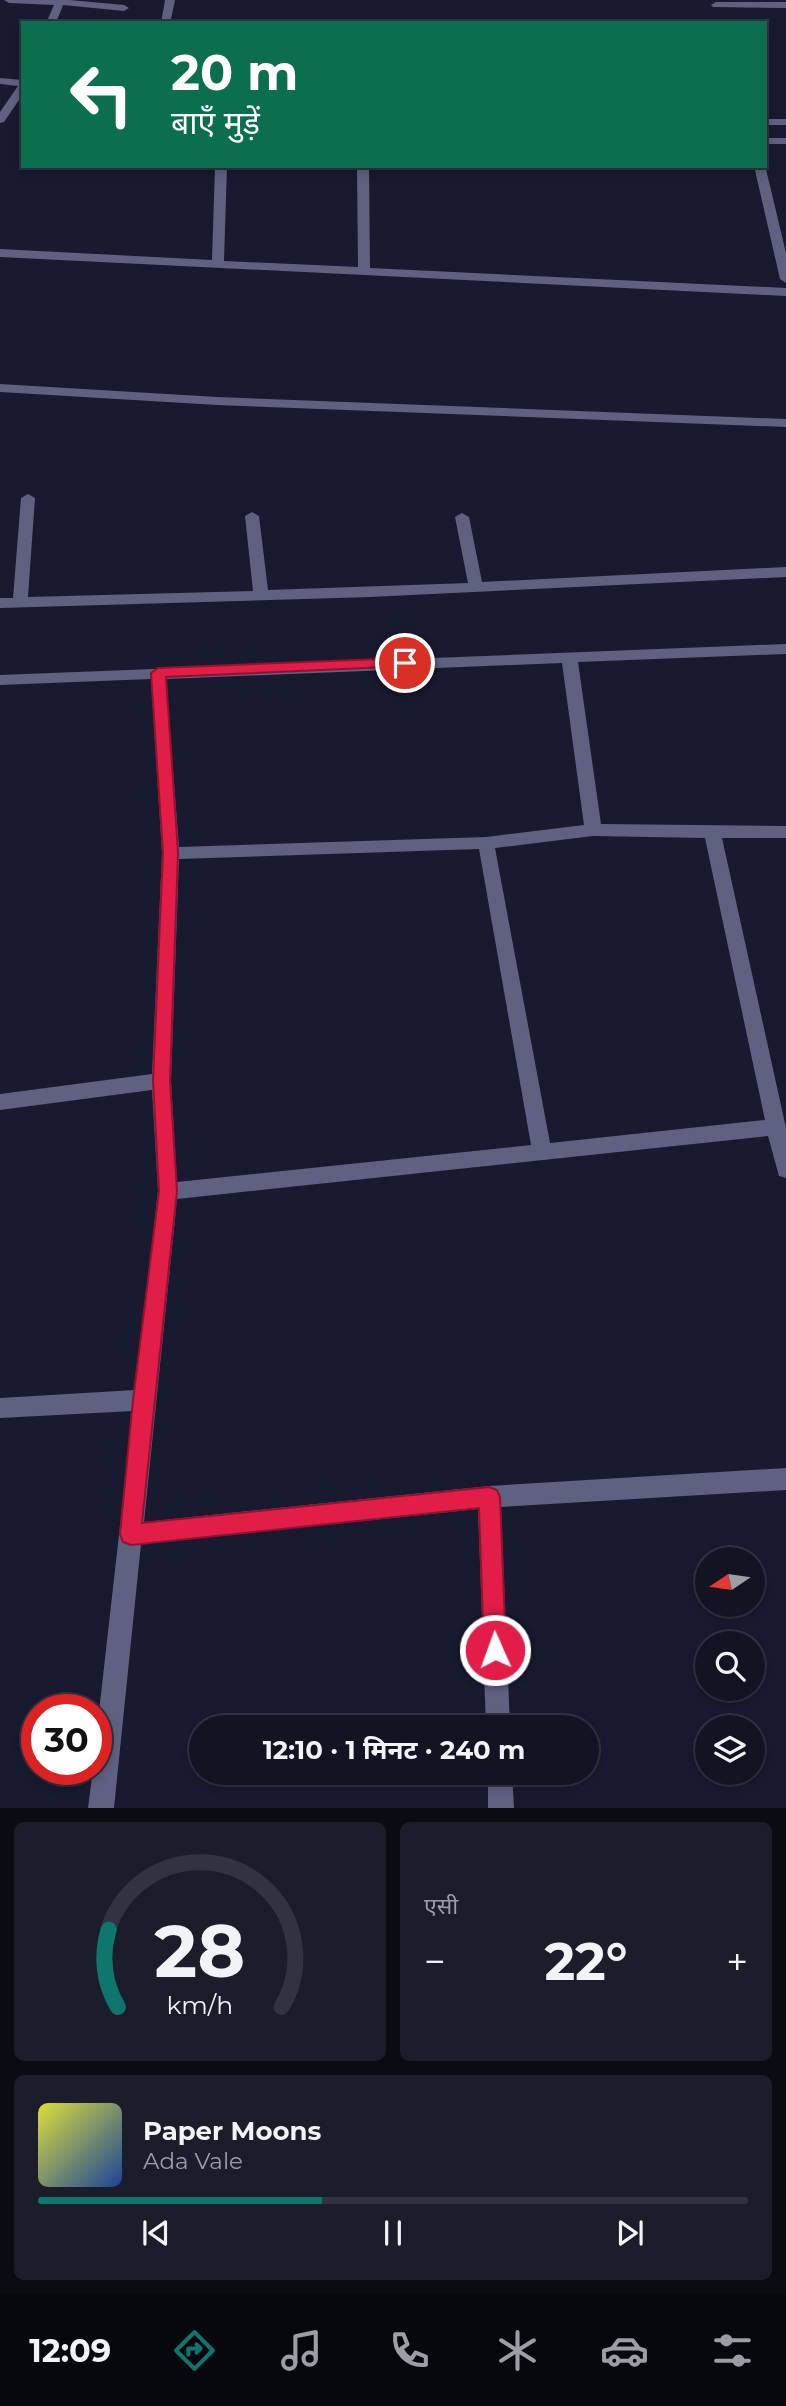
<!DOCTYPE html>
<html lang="hi">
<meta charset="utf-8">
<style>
:root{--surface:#121423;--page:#1b1d2b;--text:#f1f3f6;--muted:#9c9ea6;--line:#313341;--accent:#0f766e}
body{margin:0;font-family:Montserrat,"Noto Sans Devanagari",sans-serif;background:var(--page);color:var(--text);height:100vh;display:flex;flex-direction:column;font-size:26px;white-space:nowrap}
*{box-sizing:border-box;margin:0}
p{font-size:23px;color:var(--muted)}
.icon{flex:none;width:38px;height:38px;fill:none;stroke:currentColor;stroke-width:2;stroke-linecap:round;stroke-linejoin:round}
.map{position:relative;height:1808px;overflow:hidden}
.side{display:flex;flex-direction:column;gap:14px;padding:14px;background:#0a0b13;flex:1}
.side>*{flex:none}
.top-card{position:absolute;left:21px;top:21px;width:746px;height:147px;border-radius:0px;box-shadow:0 4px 10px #0003,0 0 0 2px var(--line);background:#0b6e4f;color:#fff;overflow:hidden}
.needle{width:46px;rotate:257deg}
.controls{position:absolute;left:695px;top:1547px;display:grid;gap:14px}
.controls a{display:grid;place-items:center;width:70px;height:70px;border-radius:50%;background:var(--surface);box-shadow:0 4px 10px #0003,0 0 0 2px var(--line);font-size:35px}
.speed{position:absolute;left:21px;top:1694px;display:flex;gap:14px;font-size:35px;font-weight:700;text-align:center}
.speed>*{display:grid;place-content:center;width:91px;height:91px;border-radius:50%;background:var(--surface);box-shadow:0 4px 10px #0003,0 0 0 2px var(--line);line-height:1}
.speed .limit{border:10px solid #d22;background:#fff;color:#111}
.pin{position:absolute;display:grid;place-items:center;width:60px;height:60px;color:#fff;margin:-30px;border:4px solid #fff;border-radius:50%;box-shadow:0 2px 7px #0007}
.me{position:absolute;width:77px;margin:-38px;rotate:358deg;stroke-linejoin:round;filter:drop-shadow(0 0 5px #0008)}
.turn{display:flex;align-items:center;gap:24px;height:147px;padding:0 35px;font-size:32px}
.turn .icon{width:91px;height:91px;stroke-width:2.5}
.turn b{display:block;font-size:49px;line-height:60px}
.big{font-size:52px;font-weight:700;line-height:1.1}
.side .widget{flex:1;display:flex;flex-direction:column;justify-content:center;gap:10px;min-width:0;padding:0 24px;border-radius:10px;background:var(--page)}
.side .dial{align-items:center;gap:0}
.dial svg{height:182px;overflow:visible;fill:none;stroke:var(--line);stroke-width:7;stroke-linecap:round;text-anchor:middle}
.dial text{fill:var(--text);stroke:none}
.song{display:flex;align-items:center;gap:21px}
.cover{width:84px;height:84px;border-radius:10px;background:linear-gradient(135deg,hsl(60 70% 55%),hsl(220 70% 35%))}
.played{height:7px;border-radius:4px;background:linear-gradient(90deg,var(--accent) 40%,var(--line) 40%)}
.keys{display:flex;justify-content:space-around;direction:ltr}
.heat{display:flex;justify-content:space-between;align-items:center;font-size:38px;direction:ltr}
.side .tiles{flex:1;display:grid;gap:14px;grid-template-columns:1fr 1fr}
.widget:last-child{grid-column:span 2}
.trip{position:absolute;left:189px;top:1715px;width:410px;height:70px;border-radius:35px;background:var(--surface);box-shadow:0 4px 10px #0003,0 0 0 2px var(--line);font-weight:700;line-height:70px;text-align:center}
.menu{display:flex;height:112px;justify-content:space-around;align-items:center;background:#07080e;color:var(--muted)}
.menu .icon{width:49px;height:49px}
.menu .current{color:var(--accent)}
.menu b{font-size:32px;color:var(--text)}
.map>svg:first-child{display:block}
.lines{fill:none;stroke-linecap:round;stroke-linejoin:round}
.street{fill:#5e6180;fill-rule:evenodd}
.route{fill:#e11d48;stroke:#92132f;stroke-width:2}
</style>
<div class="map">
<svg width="786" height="1808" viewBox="0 0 786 1808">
<rect width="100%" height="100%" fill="#181a2f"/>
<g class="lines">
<g class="street">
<polygon points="4,0 70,0 124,5 129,8 124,11 63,5 56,23 46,23 54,5 9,3"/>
<polygon points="165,0 175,0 171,19 271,19 276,22 161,23"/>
<polygon points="716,2 786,2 786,8 713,7 711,5"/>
<polygon points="0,78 23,80 23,94 4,122 0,123 0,112 18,86 0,84"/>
<rect x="765" y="119" width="21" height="6"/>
<rect x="765" y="138" width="21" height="6"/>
<polygon points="765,165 786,253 786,283 780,279 754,166"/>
<polygon points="215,166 227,166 224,261 358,267 357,166 369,166 370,268 786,288 786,296 0,257 0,249 212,260"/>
<polygon points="0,384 217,397 786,419 786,427 217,405 0,392"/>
<polygon points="28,494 35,498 28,597 253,591 245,516 252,512 259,516 268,590 468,583 455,517 462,513 469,517 482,582 786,567 786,577 370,597 0,608 0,598 13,598 21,498"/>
<path d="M 786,644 L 786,654 L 578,662 L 601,824 L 786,826 L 786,838 L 722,838 L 786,1128 L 786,1178 L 779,1176 L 768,1136 L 177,1199 L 144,1522 L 489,1486 L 786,1468 L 786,1490 L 501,1507 L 510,1727 L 486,1727 L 478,1509 L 141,1544 L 114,1808 L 88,1808 L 93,1769 L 96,1769 L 96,1738 L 133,1411 L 0,1418 L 0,1398 L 135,1390 L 158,1191 L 152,1090 L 0,1110 L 0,1094 L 152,1074 L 162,853 L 151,679 L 0,685 L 0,675 ZM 562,663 L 584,825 L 486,837 L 179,847 L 166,679 ZM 593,836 L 705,838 L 765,1120 L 550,1143 L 495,848 ZM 479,849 L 531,1145 L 177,1182 L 171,1081 L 179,859 Z"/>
<polygon points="488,1773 512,1773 514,1808 488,1808"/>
</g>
</g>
<polygon class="route" points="405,658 412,663 410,666 166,677 178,853 170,1081 177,1191 142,1523 489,1487 497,1490 500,1497 506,1650 503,1658 495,1661 487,1658 484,1650 479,1508 131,1545 123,1542 120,1534 133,1400 159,1191 153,1081 163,853 151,673 158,668"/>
</svg>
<div class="controls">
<a><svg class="needle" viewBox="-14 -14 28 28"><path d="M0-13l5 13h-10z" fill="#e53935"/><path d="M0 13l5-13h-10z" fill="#9c9ea6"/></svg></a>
<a><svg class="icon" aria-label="search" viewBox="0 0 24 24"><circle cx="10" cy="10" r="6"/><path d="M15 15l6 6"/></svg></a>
<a><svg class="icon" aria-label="layers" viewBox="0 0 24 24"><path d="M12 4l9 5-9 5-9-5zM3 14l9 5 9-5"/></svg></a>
</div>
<div class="speed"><div class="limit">30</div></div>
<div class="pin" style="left:405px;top:663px;background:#d93025"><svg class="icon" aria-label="arrive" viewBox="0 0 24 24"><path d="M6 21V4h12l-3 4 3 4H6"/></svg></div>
<svg class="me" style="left:495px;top:1650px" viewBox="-20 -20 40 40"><circle r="17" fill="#e11d48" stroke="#fff" stroke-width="3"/><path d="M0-11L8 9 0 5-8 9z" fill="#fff"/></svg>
<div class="trip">12:10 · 1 मिनट · 240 m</div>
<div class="top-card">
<div class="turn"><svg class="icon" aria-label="left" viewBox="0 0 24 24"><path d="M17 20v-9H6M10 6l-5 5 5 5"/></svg><div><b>20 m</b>बाएँ मुड़ें</div></div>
</div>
</div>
<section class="side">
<div class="tiles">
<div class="widget dial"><svg viewBox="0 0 100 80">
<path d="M14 69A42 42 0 1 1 86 69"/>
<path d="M14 69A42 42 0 0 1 10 35" stroke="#0f766e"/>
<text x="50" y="56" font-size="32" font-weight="700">28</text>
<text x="50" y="72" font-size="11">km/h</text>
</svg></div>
<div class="widget"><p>एसी</p>
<div class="heat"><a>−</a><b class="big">22°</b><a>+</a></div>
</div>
<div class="widget">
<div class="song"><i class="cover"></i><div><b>Paper Moons</b><p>Ada Vale</p></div></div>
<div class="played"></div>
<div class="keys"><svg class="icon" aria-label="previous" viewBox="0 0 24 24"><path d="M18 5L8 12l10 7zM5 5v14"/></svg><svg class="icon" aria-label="pause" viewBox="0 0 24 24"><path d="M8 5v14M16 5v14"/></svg><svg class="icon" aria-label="next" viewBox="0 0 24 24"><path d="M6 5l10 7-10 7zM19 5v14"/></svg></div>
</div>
</div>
</section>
<nav class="menu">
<b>12:09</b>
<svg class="icon current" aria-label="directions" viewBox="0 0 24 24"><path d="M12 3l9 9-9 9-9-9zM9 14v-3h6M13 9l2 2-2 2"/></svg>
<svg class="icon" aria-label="music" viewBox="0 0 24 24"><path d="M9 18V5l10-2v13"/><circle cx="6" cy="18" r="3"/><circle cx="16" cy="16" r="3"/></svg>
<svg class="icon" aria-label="phone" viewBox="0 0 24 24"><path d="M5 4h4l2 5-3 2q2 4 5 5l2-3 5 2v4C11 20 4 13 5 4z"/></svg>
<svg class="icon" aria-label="climate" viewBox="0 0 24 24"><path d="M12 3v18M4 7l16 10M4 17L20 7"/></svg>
<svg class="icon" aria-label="car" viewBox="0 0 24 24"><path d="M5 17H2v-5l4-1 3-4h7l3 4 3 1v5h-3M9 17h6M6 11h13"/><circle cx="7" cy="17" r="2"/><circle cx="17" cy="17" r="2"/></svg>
<svg class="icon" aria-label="filters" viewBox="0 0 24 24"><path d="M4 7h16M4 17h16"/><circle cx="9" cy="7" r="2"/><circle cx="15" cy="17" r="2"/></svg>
</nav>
